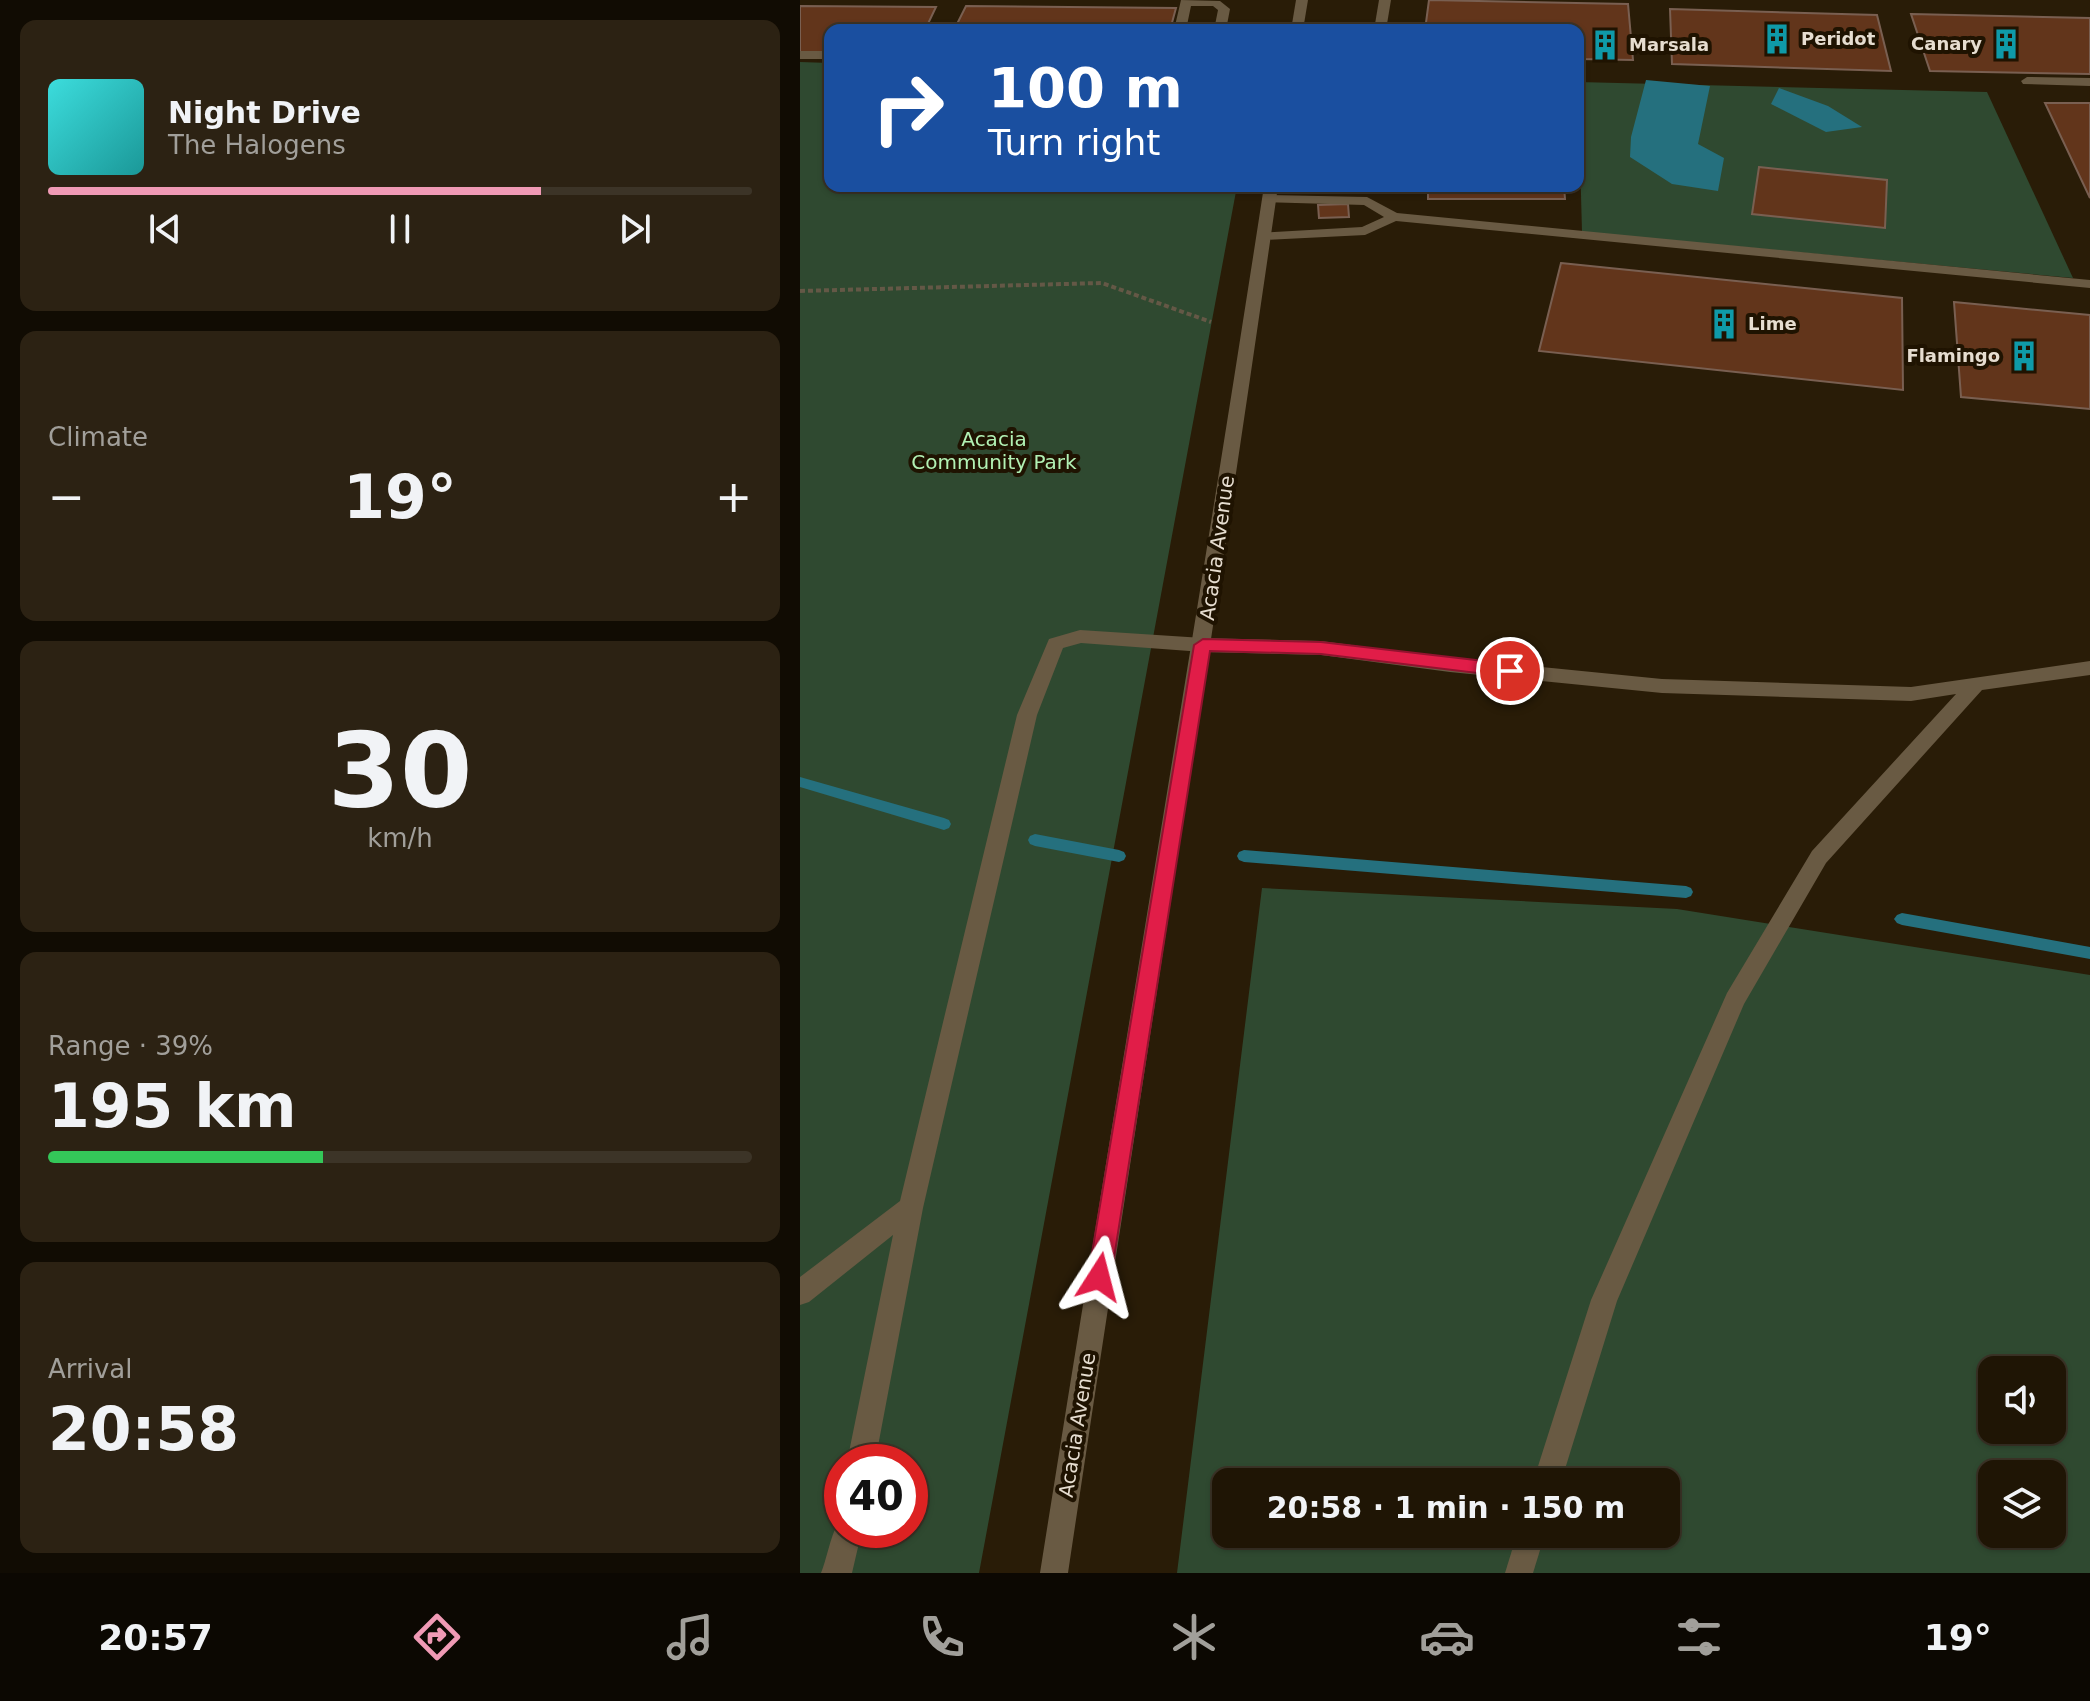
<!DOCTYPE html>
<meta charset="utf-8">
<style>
:root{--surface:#1f1505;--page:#2c2213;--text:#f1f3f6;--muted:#a19f9a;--line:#3c3427;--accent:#f09ab5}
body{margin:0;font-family:"DejaVu Sans",sans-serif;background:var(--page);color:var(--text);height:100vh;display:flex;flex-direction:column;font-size:30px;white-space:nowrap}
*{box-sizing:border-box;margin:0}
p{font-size:26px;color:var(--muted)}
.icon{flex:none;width:44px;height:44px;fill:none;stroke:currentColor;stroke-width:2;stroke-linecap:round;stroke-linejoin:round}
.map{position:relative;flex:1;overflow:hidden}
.details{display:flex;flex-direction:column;gap:20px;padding:20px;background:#110c03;width:800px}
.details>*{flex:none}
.hud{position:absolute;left:24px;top:24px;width:760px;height:168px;border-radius:16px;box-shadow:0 2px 6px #0004,0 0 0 2px var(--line);background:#1a4fa0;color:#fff;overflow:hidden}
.tools{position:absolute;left:1178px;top:1356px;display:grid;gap:16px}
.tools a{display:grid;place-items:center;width:88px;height:88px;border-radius:16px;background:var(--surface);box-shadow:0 2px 6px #0004,0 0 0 2px var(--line);font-size:40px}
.speed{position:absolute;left:24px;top:1444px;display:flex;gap:16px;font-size:40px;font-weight:700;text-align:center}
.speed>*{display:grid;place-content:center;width:104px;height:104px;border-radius:50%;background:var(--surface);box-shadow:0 2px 6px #0004,0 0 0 2px var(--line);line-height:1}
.speed .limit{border:12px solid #d22;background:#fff;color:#111}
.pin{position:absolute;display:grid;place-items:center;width:68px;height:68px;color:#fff;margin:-34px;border:4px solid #fff;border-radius:50%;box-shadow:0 2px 8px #0007}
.me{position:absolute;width:88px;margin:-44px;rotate:9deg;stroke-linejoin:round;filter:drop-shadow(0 0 6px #0008)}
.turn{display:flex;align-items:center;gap:28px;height:168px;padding:0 32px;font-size:36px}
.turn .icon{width:104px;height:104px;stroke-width:2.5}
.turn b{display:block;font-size:56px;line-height:68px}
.big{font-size:60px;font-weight:800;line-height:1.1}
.details .card{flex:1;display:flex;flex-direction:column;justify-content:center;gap:12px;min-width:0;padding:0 28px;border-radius:16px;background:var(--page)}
.details .dial{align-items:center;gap:0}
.dial b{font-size:104px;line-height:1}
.song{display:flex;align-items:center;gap:24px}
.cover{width:96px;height:96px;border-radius:12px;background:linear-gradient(135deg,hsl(180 70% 55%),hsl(180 70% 35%))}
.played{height:8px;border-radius:4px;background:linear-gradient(90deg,var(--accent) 70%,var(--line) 70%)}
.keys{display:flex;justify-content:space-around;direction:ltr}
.heat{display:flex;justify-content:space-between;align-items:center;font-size:44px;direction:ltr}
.charge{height:12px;border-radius:6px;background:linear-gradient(90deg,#34c759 39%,var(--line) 0)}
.trip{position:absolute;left:412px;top:1468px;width:468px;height:80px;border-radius:16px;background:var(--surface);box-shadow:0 2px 6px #0004,0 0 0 2px var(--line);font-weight:800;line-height:80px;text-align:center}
.tab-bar{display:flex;height:128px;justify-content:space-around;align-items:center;background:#0c0802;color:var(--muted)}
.tab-bar .icon{width:56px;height:56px}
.tab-bar .active{color:var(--accent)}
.tab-bar b{font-size:36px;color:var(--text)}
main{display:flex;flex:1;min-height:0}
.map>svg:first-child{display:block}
.green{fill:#2f4930;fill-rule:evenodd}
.water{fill:#25707e}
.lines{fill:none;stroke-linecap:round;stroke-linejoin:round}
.stream{fill:#25707e;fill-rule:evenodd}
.building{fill:#62351b;stroke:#795f51;stroke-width:2}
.path{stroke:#645846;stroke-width:4;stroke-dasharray:5 3;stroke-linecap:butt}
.lane{fill:#695a43;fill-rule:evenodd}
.secondary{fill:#695a43;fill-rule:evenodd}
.route{fill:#e11d48;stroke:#92132f;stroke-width:2}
.labels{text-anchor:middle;stroke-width:8;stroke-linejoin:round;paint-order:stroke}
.far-poi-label{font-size:18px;font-weight:bold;fill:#e6ddd0;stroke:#1f1301;text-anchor:start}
.park-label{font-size:20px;fill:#b2f1b4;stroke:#1f1301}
.street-label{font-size:20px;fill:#e6ddd0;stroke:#1f1301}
</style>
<main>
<section class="details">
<div class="card">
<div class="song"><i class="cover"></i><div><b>Night Drive</b><p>The Halogens</p></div></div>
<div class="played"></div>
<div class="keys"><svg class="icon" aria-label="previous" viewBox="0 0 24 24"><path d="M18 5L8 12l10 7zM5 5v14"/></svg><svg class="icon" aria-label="pause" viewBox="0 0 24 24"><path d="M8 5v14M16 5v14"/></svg><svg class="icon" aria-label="next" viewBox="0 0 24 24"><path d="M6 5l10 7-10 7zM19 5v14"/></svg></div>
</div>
<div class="card"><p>Climate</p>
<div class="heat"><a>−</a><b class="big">19°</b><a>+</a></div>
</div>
<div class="card dial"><b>30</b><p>km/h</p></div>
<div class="card"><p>Range · 39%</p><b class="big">195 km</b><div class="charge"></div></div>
<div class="card"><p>Arrival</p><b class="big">20:58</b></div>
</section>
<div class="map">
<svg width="1290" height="1573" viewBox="0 0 1290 1573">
<rect width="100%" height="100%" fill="#291c07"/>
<g class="green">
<path d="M 0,62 L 30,63 L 30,186 L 437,186 L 179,1573 L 0,1573 ZM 42,1462 L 110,1462 L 110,1530 L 42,1530 Z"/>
<polygon points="778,82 1187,92 1273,278 782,232"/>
<path d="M 462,888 L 877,909 L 1290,975 L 1290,1573 L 377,1573 ZM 1192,1370 L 1252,1370 L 1252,1430 L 1192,1430 ZM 1192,1474 L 1252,1474 L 1252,1534 L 1192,1534 ZM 426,1482 L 866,1482 L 866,1534 L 426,1534 Z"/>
</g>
<g class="water">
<polygon points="846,80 910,86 898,144 924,158 918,191 872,184 830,157 831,137"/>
<polygon points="979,88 1028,106 1062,127 1026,132 971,104"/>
</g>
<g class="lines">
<g class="stream">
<polygon points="0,777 144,818 149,820 151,824 149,828 144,830 0,787"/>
<polygon points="235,834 319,850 324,852 326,856 324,860 319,862 235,846 230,844 228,840 230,836"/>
<polygon points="444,850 886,886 891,888 893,892 891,896 886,898 444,862 439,860 437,856 439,852"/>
<polygon points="1102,913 1290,947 1290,959 1102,925 1097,923 1094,919 1097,915"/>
</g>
</g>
<g class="building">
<polygon points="629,0 828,4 833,60 778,59 778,30 625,30"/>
<polygon points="0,6 136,7 125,30 30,30 30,54 0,54"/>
<polygon points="166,6 376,8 370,30 154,30"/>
<polygon points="870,9 1077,15 1091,71 872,64"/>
<polygon points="1111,14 1290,18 1290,74 1130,71"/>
<polygon points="1245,103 1290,103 1290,198"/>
<polygon points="959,167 1087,180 1085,228 952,214"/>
<polygon points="628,186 764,186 765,199 628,199"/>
<polygon points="548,204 549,217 519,218 518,205"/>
<polygon points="761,263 1102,298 1103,390 739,351"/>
<polygon points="1154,302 1290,315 1290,409 1161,397"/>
</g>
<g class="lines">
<polyline class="path" points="0,291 302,283 411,322"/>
<g class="lane">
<polygon points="381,0 420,1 430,9 426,30 414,30 418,10 413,6 391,6 386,30 374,30"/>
<polygon points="579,0 591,0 586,30 574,30"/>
<rect x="0" y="51" width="30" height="8"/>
<polygon points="1227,77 1290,78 1290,86 1223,84 1221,81"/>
<polygon points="469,195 567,197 597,213 1290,280 1290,288 596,221 565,235 464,240 459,239 459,233 562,227 584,217 564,205 464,202 464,196"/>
<polygon points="280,630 403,638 521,641 650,658 862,679 1111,687 1290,661 1290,675 1182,690 1026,863 944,1004 817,1301 761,1482 733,1482 791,1300 927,993 1012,851 1156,694 1111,701 862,693 650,672 521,655 403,652 281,643 263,648 237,715 123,1208 75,1462 47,1462 93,1235 9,1302 0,1305 0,1277 100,1201 217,715 249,639"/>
<path d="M 42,1518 L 42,1530 L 62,1530 L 52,1573 L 21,1573 C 27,1559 32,1527 42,1518 Z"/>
<polygon points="717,1534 745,1534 733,1573 705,1573"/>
</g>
<g class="secondary">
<polygon points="496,0 508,0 503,30 491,30"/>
<path d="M 464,186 L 478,186 C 412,649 337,1110 268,1573 L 240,1573 C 313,1110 393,649 464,186 Z"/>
</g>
</g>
<polygon class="route" points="403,639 521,642 710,664 719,671 710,677 521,654 410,651 311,1277 308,1285 299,1289 291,1285 288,1277 394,645"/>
<defs>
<g id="building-bare" transform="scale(2.4)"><path d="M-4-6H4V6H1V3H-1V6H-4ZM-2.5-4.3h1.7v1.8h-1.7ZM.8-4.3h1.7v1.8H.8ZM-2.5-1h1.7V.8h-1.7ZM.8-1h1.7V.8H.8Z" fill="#0f9aa8" stroke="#1f1301" stroke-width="2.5" paint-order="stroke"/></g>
</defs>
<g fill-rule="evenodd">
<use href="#building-bare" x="977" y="39"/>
<use href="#building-bare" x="1206" y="44"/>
<use href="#building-bare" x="805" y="45"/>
<use href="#building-bare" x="924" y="324"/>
<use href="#building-bare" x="1224" y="356"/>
</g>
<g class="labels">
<g class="far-poi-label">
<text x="1001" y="45">Peridot</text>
<text x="1182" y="50" text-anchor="end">Canary</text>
<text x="829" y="51">Marsala</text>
<text x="948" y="330">Lime</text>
<text x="1200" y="362" text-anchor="end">Flamingo</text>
</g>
<g class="park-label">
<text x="194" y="446">Acacia<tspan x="194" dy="23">Community Park</tspan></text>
</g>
<g class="street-label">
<text transform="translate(417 548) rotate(-82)" y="7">Acacia Avenue</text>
<text transform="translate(277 1425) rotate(-81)" y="7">Acacia Avenue</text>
</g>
</g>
</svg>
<div class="tools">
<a><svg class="icon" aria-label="sound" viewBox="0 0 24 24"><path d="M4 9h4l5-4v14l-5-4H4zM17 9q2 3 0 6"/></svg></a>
<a><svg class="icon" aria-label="layers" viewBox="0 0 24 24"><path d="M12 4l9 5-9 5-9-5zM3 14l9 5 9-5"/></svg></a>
</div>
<div class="speed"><div class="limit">40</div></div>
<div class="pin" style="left:710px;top:671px;background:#d93025"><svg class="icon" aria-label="arrive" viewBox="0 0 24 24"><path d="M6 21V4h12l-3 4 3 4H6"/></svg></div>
<svg class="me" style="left:299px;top:1277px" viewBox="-20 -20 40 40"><path d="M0-17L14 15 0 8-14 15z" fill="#e11d48" stroke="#fff" stroke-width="4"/></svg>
<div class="trip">20:58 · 1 min · 150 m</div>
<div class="hud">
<div class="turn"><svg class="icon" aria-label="right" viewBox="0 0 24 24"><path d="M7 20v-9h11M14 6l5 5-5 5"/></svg><div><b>100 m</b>Turn right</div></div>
</div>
</div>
</main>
<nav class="tab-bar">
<b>20:57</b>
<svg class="icon active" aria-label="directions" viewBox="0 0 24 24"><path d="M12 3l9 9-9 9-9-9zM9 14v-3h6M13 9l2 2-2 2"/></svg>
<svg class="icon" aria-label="music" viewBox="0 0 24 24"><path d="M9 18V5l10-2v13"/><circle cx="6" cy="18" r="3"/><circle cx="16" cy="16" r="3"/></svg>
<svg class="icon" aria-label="phone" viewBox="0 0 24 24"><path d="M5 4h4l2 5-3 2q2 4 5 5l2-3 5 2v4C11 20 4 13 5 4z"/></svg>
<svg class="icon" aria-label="climate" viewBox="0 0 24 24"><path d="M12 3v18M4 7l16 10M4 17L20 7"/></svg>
<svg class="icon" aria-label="car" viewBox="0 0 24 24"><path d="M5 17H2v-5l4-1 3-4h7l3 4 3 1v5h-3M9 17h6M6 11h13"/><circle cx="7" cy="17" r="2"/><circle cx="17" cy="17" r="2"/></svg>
<svg class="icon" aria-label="filters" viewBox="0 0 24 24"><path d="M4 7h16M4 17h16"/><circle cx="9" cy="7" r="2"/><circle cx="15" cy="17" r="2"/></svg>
<b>19°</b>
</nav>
